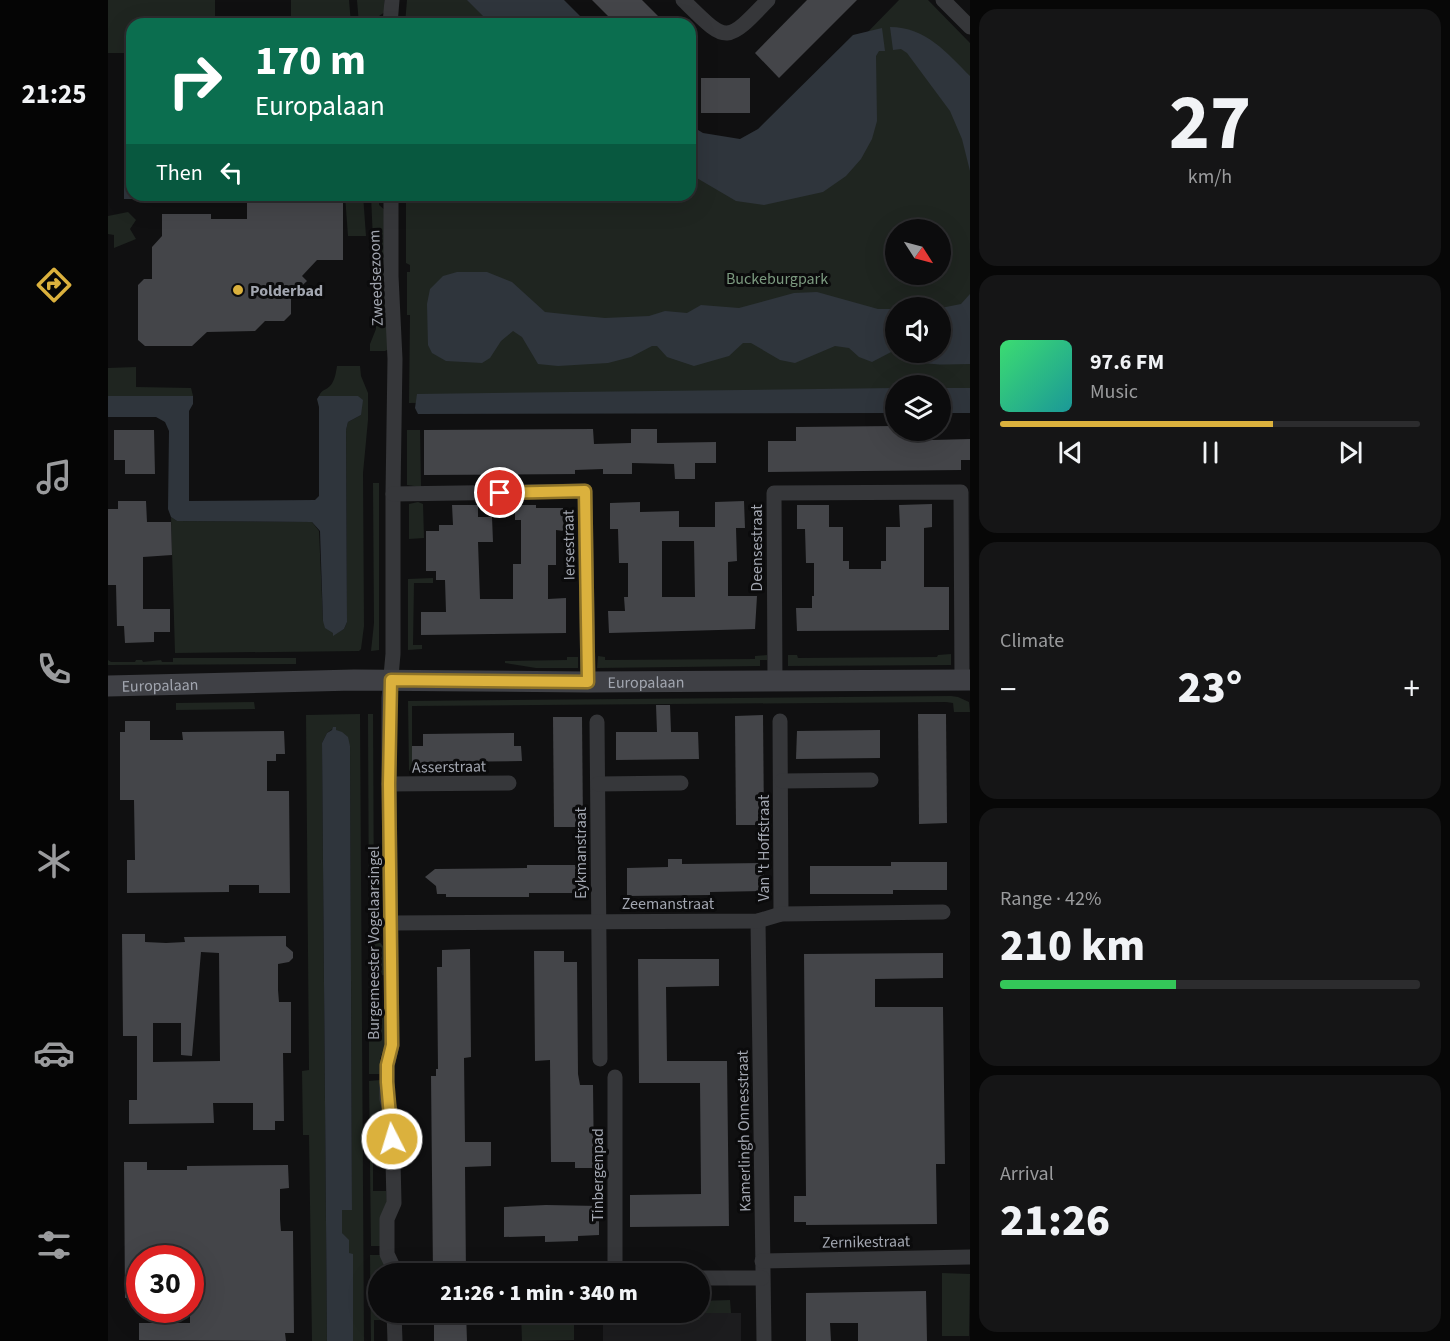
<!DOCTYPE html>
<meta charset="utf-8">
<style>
:root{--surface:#0c0c0d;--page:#151516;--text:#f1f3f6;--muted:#9a9b9d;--line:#2c2c2e;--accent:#dbb13d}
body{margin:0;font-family:"Source Sans 3",sans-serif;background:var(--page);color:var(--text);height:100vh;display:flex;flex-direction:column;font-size:22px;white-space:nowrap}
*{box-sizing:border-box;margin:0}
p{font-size:20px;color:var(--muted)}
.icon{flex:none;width:33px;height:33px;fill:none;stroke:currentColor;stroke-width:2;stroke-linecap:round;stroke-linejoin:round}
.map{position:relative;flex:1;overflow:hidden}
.drawer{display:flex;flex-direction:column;gap:9px;padding:9px;background:#070707;width:480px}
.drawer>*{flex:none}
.banner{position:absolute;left:18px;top:18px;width:570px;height:183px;border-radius:18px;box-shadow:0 6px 24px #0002,0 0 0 2px var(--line);background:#0b6e4f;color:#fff;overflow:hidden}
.needle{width:39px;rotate:126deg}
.controls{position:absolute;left:777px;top:219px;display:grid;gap:12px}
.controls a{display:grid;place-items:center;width:66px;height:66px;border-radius:50%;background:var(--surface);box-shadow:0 6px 24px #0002,0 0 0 2px var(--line);font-size:30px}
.speed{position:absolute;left:18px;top:1245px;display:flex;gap:12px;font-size:30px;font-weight:700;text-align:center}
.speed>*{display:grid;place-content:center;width:78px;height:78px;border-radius:50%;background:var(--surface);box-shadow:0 6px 24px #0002,0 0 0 2px var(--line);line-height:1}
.speed .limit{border:9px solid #d22;background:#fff;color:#111}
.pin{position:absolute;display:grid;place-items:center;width:51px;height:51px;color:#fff;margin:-26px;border:3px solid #fff;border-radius:50%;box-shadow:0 2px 6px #0007}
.me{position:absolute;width:66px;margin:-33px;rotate:355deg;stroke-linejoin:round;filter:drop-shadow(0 0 4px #0008)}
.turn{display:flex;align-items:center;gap:21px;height:126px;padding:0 30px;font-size:27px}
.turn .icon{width:78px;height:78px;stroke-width:2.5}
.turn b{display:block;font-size:42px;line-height:51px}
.then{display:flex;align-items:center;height:57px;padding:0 30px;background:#0003;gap:12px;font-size:22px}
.big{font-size:45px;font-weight:800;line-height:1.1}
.drawer .tile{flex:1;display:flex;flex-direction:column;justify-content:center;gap:9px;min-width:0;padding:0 21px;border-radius:18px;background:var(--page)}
.drawer .dial{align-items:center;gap:0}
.dial b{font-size:78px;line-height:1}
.song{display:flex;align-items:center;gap:18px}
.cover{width:72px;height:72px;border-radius:9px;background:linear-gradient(135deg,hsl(140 70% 55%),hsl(180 70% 35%))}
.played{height:6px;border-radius:3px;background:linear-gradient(90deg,var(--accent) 65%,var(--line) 65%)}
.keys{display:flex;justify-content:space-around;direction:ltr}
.heat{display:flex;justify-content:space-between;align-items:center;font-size:33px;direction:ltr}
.charge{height:9px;border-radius:4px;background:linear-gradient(90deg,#34c759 42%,var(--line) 0)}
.trip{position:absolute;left:260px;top:1263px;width:342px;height:60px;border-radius:30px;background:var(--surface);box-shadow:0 6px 24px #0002,0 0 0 2px var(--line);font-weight:800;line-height:60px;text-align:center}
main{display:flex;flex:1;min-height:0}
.tabs{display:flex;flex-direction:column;width:108px;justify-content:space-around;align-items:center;background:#050505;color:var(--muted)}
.tabs .icon{width:42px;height:42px}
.tabs .active{color:var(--accent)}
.tabs b{font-size:27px;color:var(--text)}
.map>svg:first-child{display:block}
.built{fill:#1c1c1e}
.green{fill:#1f2520;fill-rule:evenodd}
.water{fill:#2f353c}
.building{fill:#444549;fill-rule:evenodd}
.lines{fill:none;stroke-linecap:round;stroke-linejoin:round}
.street{stroke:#36373a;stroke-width:15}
.secondary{stroke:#3f4045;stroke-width:21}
.route-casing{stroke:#8e7328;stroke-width:15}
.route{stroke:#dbb13d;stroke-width:10}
.poi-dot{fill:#dbb13d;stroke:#0b0b0c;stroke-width:2}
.labels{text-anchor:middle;stroke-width:6;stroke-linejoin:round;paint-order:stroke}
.street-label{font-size:16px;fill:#a2a6b0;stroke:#0b0b0c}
.park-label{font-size:16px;fill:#7b997f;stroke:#0b0b0c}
.poi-label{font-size:16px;font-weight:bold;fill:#a2a6b0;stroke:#0b0b0c;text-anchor:start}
</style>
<main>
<nav class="tabs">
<b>21:25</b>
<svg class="icon active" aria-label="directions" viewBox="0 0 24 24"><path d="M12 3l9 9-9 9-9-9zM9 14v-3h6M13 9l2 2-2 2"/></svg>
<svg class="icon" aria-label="music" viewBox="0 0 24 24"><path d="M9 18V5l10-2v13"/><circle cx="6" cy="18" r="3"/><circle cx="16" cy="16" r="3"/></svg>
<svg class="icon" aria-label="phone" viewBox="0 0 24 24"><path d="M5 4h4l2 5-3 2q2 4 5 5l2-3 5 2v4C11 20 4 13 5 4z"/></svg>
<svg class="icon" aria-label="climate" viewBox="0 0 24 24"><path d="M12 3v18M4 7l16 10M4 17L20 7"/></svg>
<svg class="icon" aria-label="car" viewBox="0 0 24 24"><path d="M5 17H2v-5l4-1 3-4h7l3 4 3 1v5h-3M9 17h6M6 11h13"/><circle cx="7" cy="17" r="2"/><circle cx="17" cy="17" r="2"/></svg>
<svg class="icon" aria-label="filters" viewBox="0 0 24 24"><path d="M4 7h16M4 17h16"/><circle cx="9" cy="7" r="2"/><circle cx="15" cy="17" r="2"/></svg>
</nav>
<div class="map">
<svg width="862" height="1341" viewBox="0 0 862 1341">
<rect width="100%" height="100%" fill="#101011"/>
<polygon class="built" points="592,1313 633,1313 633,1341 495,1341 495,1321 592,1320"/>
<g class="green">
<polygon points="0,0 107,0 107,24 24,24 24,53 0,53"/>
<polygon points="183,0 241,0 243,24 183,24"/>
<polygon points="249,0 276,0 277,12 259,24 251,24"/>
<polygon points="299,0 450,0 473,24 297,24"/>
<path d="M 791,0 L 820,0 L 862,43 L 862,394 L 833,395 L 832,386 L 788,386 L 787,396 L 301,403 L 302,315 L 299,315 L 299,272 L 302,272 L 302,265 L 298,263 L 298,195 L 582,195 L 582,138 L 635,151 L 750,42 ZM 788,230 L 832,230 L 832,274 L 788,274 ZM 788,308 L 832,308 L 832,352 L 788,352 Z"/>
<polygon points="237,195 255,195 258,236 240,236"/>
<polygon points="263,195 271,195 271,205 278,211 278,265 266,264"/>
<polygon points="20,212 28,220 22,229 28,239 6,248 6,235 0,234 0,216"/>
<polygon points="266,269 278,269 281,349 277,351 262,351 262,344 268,329"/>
<path d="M 229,366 L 252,366 L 253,376 L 260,393 L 260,420 L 255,473 L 256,626 L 253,649 L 251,651 L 67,653 L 63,517 L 69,521 L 204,522 L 211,531 L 215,621 L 229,633 L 236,629 L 239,622 L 238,430 L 240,422 L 253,415 L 250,396 L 211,396 C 214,389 217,391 222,386 C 227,381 228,372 229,366 Z"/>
<polygon points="28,367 28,387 83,388 85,396 0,396 0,368"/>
<polygon points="299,430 312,430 313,487 299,485"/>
<polygon points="265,483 271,483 271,650 263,651 266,623"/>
<polygon points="310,502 315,504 316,538 301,539 301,504"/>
<polygon points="325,578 325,583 306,583 305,645 314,645 314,649 300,650 300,579"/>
<polygon points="843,654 843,665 680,666 680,655 689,655 690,658 829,657 830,655"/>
<polygon points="659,655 659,660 652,660 652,666 489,668 490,656 497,657 497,660 647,659 647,656"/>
<polygon points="459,657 470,657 470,668 428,668 397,663 397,661 459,660"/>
<polygon points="65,658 188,658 188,664 0,665 0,660 3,662 27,662 28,660 34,660 35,662 53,660 54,662 65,662"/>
<polygon points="843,696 850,697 861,702 862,712 846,712 845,703 838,702 304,706 304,771 301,771 300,701"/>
<polygon points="146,702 147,709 68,710 68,703"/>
<polygon points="252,714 256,1341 245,1341 245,1254 241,1254 234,1233 234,1209 244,1209 242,746 228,730 227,727 219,733 214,743 219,1341 204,1341 201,1135 195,1135 194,1071 201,1070 198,715"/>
<polygon points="260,714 265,714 266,920 261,920"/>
<polygon points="261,931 275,946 277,975 263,976 264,1016 277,1016 277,1044 272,1059 272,1074 261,1074"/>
<polygon points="272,1080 278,1136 265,1137 265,1191 278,1191 279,1202 273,1246 263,1246 261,1081"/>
<polygon points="262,1255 273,1255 279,1272 270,1274 270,1312 280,1313 280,1320 266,1320 266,1341 263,1341"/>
<polygon points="834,1273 862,1274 861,1336 834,1336"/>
<polygon points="622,1300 623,1313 592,1313 592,1320 514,1321 513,1313 591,1312 591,1301"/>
<polygon points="413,1313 466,1313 466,1340 414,1341"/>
</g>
<g class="water">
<polygon points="359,0 456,0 480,24 383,24"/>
<path d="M 782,27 C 818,27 839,53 862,76 L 862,171 L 854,139 L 842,111 L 799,53 L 793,49 L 785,50 Z"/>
<polygon points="774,28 777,51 771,51 768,56 769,121 764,139 753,159 738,176 715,192 656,205 628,201 582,174 582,125 595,133 632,139 650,129 745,35"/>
<polygon points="16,134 24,134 24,195 110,195 110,199 16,199"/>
<polygon points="349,272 379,272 404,282 437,312 465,315 497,318 541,316 557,311 579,313 593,305 631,308 686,293 709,292 770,309 787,309 787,350 764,362 751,357 741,348 727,346 687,363 672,360 643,343 635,343 621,356 586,366 559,357 549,346 544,346 523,357 500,363 450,366 430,364 414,337 405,331 393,341 382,358 374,363 338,361 324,353 320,345 319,304 322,289 335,276"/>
<path d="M 862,294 L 862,364 C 838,364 814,368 794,353 L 832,352 L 833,308 L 853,304 Z"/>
<polygon points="787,388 787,413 310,414 307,408 309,394"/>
<polygon points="832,388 862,388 862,413 833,413"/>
<polygon points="0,396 85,396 85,404 81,411 81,501 207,500 211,496 211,407 209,399 211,396 250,396 255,400 253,415 240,422 238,430 239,622 236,629 225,636 225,633 217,628 215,621 212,531 204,522 69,521 63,517 60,509 61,431 57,422 48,417 0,417"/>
<polygon points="225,727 228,727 228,730 234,732 240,737 242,746 244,1210 234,1210 234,1233 241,1240 241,1253 245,1254 245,1341 219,1341 214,743 219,733 224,730"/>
</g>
<g class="building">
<polygon points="484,0 534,0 558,24 508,24"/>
<polygon points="699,0 749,0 671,78 647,53"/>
<rect x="593" y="78" width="49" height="35"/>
<polygon points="139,195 228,195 228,199 235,199 235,260 209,260 194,276 199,281 183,296 183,314 176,321 157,321 147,331 99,332 84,346 37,346 30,340 30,285 36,279 44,279 44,247 54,236 54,214 103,214 103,219 139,219"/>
<polygon points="787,426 787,430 824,430 824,440 862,439 862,460 853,460 853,470 660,472 660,441 688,441 688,427"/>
<polygon points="485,429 486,444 523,443 523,429 549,429 549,443 608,442 608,463 587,463 587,479 567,479 566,464 524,463 524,474 495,474 495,469 467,470 467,474 316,475 316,430"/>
<polygon points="6,430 46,430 47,474 17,474 17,460 6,460"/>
<polygon points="10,501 38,501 39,522 63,522 64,555 35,557 35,609 62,609 62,632 46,632 46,642 17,643 16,626 9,626 8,585 0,585 0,509 10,509"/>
<path d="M 636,501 L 637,528 L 628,528 L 629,561 L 620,562 L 620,596 L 649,596 L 647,629 L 501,633 L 500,611 L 517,611 L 516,597 L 520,597 L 520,563 L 511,563 L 510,529 L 502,529 L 502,503 L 532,502 L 532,512 L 571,511 L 571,527 L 607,527 L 607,502 ZM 554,541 L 586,541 L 587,597 L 554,597 Z"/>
<polygon points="824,504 824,527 816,528 816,587 841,587 841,630 689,631 688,608 704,608 704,596 706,596 706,563 698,563 697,529 689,529 689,505 721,505 721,527 735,527 735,561 741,561 741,569 773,569 773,561 778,561 778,527 792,527 791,505"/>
<polygon points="344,505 370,505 370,517 384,517 385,542 370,542 372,599 405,599 405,564 413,564 413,520 407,520 407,505 428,505 428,508 455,508 456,531 448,530 448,565 440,565 440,599 458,598 458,633 313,635 313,612 338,612 337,580 328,580 328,571 318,571 318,531 331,531 331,525 345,525"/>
<polygon points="548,705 562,705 563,732 590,732 591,759 508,760 508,732 549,732"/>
<polygon points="810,714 838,714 839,823 811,824"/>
<polygon points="655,715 656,825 628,825 627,716"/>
<polygon points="445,717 474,717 475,827 446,827"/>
<polygon points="17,721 42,721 42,740 75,740 74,732 176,731 177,754 168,754 168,761 159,761 159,791 181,791 182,893 151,893 151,885 121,885 121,892 19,893 19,860 27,860 26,800 12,800 12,732 17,732"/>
<polygon points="772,730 772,758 688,759 689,731"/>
<polygon points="406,733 406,746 413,746 414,761 331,762 329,765 304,766 304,746 315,746 315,734"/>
<polygon points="560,859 574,859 574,864 656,863 656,891 602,892 602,895 519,896 519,868 560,867"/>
<polygon points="783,862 839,862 839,890 785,890 785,894 702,894 702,866 783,866"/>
<polygon points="419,865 475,865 475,893 421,893 421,897 338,897 338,894 329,894 328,886 317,877 327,869 419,868"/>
<path d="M 14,934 L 37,934 L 37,942 L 58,943 L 77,942 L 76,937 L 178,936 L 178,946 L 185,952 L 185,958 L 181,962 L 170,964 L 170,990 L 171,1002 L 183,1002 L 183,1053 L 175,1053 L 176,1121 L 167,1121 L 167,1130 L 145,1130 L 145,1103 L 105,1103 L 106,1123 L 21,1124 L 21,1100 L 29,1100 L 29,1036 L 15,1036 ZM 93,952 L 111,953 L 112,1061 L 45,1062 L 45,1023 L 73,1023 L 73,1055 L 84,1056 Z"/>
<polygon points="362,949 363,1057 356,1058 357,1142 383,1142 383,1166 357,1167 358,1274 325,1274 323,1076 328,1076 328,1069 330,1069 329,967 334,967 334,950"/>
<polygon points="426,951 456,951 456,962 469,962 470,1074 472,1085 485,1085 486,1168 467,1168 467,1162 443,1162 442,1060 427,1061"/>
<polygon points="835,953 835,978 767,979 767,1007 835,1007 837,1164 828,1164 829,1224 698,1225 698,1222 686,1222 686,1196 698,1196 696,954"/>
<polygon points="530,959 611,959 611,986 558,987 559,1061 619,1061 621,1226 522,1227 522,1195 593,1194 592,1083 531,1083"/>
<polygon points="16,1162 39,1162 39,1170 79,1170 79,1166 180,1165 181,1188 172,1189 172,1219 173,1231 185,1231 186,1333 177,1333 178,1341 31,1340 31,1323 82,1323 82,1258 32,1258 32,1297 17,1298"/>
<polygon points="438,1205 491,1206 491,1235 470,1236 470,1241 437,1242 437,1236 396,1237 396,1207"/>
<polygon points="818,1291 819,1341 750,1341 750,1323 722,1323 723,1341 698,1341 698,1293"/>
<polygon points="331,1312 358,1312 359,1341 326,1341 326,1314 331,1314"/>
</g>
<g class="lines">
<g class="street">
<path d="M 575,0 C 619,43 617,45 660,0"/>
<polyline points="835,0 862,27"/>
<polyline points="282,24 284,0"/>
<polyline points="283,195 283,276 287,359 285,494 285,654 281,698 281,784 284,1045 279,1066 279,1099 284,1118 286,1203 279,1219 279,1254 286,1269 286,1274"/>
<polyline points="285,494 477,491 480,682"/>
<polyline points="667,682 666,493 853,492 854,680"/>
<polyline points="672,721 673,914"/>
<polyline points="489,722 492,1059"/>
<polyline points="674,781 763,780"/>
<polyline points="281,784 401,783"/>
<polyline points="490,784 573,783"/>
<polyline points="650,921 656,1341"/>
<polyline points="284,923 650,921 673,914 835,912"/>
<polyline points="507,1077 507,1274"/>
<polyline points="654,1261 862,1257"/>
<polyline points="591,1278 654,1278"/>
<polyline points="286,1312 287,1341"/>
</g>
<path class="secondary" id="s1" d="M 0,686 L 246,680 L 480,682 L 862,680"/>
</g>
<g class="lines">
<g class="route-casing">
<polyline id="route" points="284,1139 279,1082 279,1065 284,1045 281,784 283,680 480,682 477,491 392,493"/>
</g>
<use href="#route" class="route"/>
</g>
<circle class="poi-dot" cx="130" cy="290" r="6"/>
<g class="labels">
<g class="street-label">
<text transform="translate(267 278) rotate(-92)" y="6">Zweedsezoom</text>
<text transform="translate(460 545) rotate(-91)" y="6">Iersestraat</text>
<text transform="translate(648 548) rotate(-90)" y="6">Deensestraat</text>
<text dy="6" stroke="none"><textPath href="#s1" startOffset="538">Europalaan</textPath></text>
<text dy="6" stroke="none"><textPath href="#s1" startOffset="52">Europalaan</textPath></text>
<text transform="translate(341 766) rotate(-1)" y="6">Asserstraat</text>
<text transform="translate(655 848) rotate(-90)" y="6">Van 't Hoffstraat</text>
<text transform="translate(472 853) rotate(-90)" y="6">Eykmanstraat</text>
<text x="560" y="909">Zeemanstraat</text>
<text transform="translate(265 943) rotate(-90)" y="6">Burgemeester Vogelaarsingel</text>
<text transform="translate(635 1131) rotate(-91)" y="6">Kamerlingh Onnesstraat</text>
<text transform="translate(489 1175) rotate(-90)" y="6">Tinbergenpad</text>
<text transform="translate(758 1241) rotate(-1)" y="6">Zernikestraat</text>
</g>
<g class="park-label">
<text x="669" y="284">Buckeburgpark</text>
</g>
<g class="poi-label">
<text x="142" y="296">Polderbad</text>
</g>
</g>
</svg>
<div class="controls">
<a><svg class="needle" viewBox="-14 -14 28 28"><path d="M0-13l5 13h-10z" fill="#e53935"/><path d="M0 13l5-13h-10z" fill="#9a9b9d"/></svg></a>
<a><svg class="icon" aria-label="sound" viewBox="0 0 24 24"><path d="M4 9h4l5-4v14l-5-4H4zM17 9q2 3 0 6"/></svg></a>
<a><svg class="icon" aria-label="layers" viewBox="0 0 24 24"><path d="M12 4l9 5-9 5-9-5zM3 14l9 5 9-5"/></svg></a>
</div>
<div class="speed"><div class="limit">30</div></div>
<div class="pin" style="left:392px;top:493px;background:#d93025"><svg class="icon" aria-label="arrive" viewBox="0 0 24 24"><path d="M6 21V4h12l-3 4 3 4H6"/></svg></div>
<svg class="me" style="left:284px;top:1139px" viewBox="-20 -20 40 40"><circle r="17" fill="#dbb13d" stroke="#fff" stroke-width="3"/><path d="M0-11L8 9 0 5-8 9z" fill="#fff"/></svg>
<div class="trip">21:26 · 1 min · 340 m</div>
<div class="banner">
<div class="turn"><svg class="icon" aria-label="right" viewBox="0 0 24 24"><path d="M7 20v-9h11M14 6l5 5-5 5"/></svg><div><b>170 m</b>Europalaan</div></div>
<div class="then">Then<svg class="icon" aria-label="left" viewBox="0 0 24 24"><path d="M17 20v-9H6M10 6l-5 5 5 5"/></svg></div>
</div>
</div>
<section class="drawer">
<div class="tile dial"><b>27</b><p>km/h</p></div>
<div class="tile">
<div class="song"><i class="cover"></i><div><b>97.6 FM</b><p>Music</p></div></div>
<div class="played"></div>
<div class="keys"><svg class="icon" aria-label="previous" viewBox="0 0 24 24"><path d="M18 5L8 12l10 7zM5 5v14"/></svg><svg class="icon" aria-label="pause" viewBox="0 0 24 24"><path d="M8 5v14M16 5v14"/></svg><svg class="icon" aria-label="next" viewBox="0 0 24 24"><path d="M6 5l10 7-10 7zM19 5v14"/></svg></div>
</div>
<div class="tile"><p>Climate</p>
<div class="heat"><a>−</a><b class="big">23°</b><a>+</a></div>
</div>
<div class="tile"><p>Range · 42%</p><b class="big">210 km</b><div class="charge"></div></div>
<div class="tile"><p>Arrival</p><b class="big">21:26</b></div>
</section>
</main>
